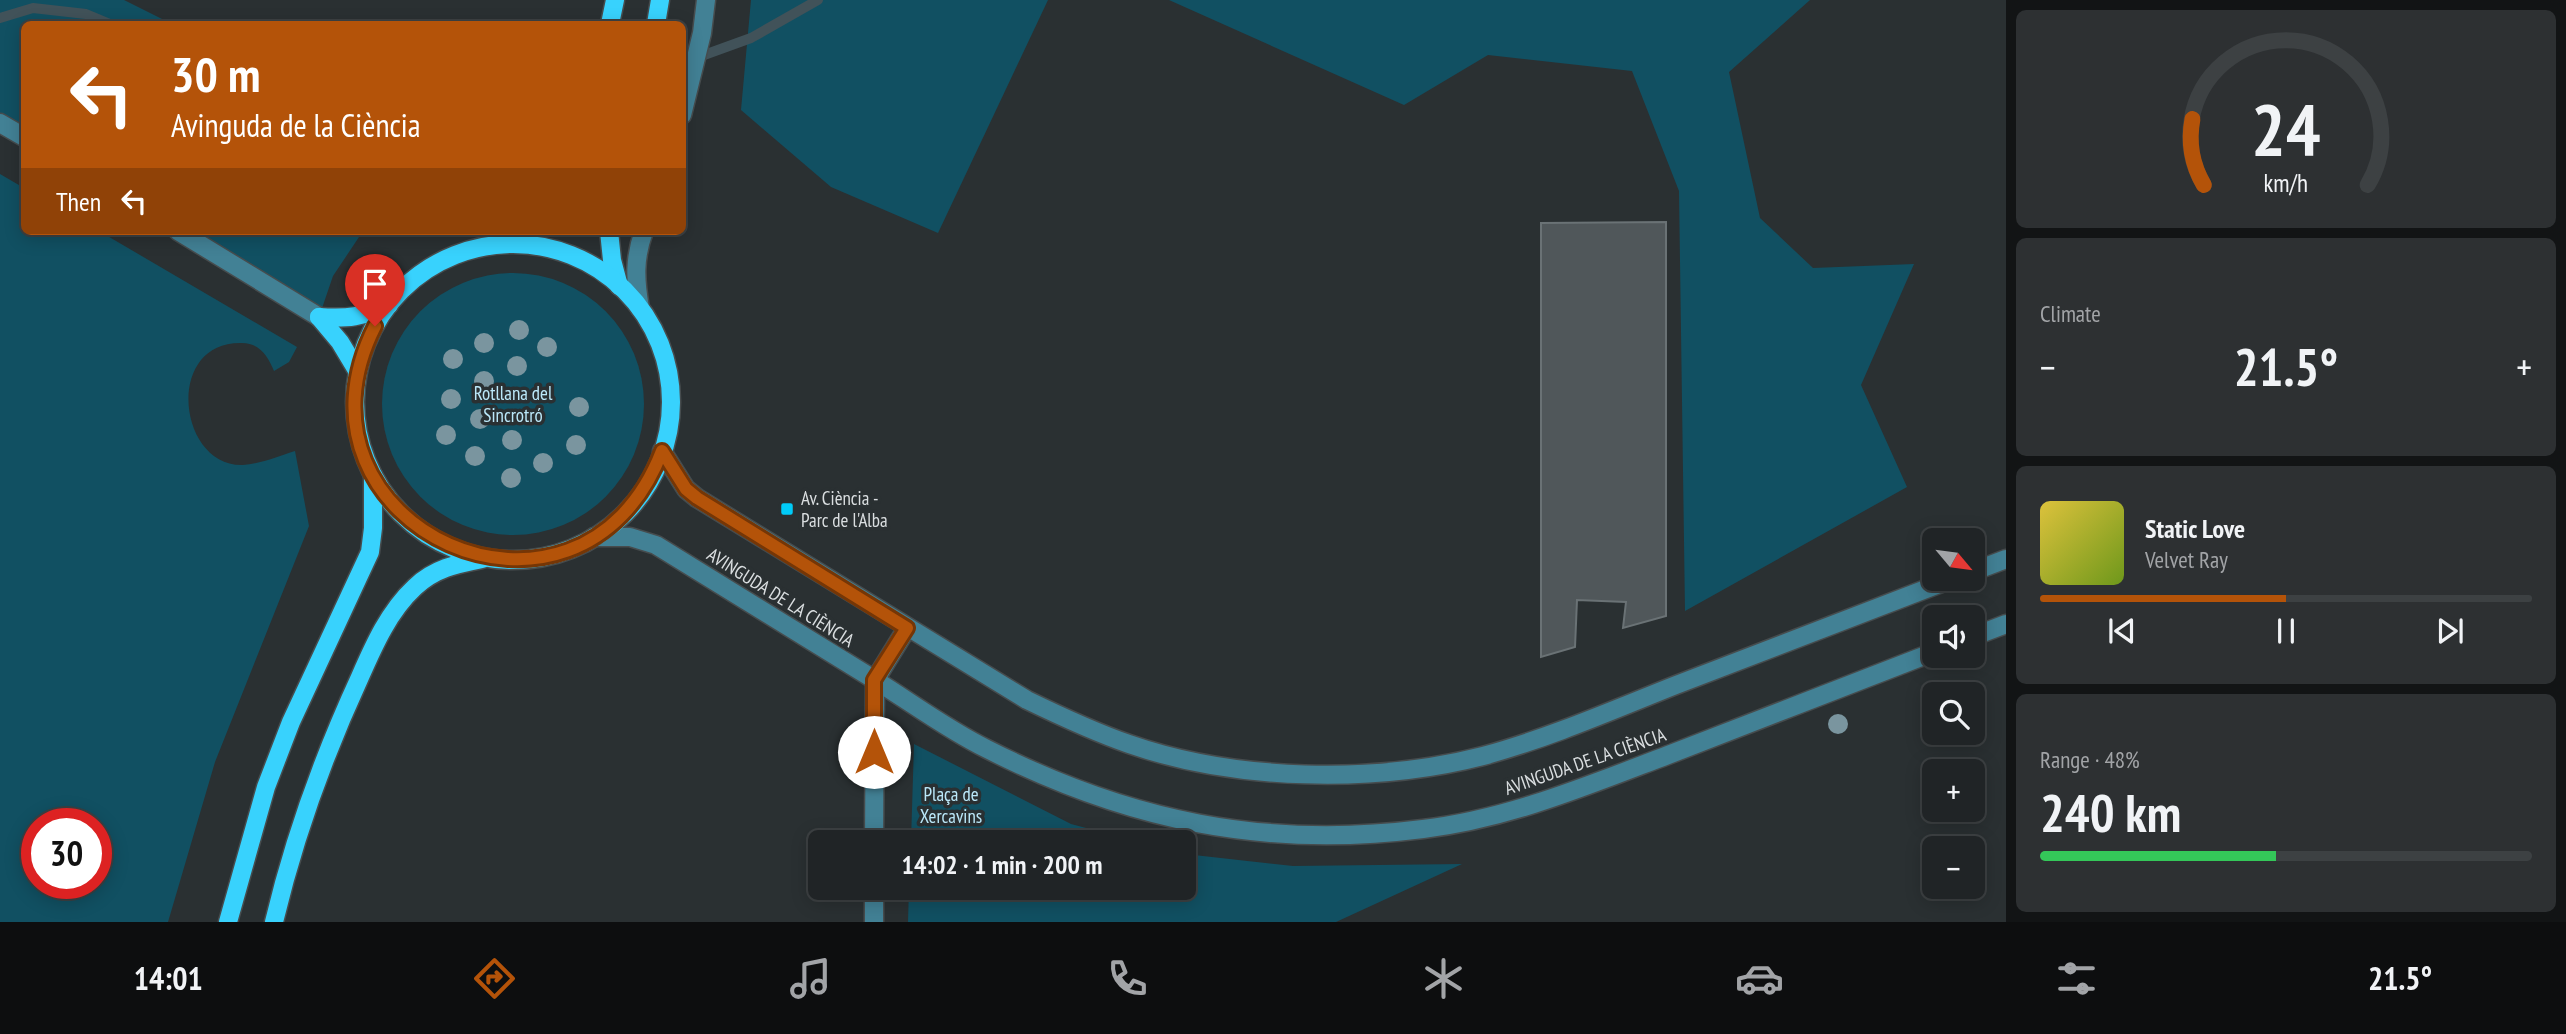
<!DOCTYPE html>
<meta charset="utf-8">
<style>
:root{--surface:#202426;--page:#2d3032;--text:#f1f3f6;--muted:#a2a4a7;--line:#3d4143;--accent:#b45309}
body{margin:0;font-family:"PT Sans Narrow",sans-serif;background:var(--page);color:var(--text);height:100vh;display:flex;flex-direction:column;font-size:26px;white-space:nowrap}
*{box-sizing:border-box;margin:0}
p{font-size:23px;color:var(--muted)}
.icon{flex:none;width:38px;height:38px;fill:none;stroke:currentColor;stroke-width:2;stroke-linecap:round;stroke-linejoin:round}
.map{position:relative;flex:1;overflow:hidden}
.details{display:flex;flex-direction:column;gap:10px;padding:10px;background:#121415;width:560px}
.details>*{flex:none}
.top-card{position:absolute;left:21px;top:21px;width:665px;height:214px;border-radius:10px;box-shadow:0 4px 18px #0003,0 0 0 2px var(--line);background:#b45309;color:#fff;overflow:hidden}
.needle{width:46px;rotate:119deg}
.controls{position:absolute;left:1922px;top:528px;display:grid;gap:14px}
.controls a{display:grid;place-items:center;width:63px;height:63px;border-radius:10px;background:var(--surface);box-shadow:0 4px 18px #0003,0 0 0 2px var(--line);font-size:35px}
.speed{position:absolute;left:21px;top:808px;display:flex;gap:14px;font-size:35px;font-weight:700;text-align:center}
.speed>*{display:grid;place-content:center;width:91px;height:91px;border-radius:50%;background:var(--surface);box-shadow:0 4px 18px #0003,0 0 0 2px var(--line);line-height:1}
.speed .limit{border:10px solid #d22;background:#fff;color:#111}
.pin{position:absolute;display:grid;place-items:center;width:60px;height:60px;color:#fff;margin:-72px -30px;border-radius:50% 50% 50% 0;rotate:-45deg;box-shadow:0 0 7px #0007}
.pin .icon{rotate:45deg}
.me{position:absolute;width:77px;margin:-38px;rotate:0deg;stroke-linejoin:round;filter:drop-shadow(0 0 5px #0008)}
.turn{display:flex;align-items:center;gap:24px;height:147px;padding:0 35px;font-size:32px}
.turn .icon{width:91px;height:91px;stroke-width:2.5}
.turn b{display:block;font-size:49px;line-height:60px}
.then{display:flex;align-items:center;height:66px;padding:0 35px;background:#0003;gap:14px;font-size:26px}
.big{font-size:52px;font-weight:700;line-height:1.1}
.details .card{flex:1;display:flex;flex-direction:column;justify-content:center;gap:10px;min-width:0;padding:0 24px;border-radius:10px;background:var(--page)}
.details .dial{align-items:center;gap:0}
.dial svg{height:182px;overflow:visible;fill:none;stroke:var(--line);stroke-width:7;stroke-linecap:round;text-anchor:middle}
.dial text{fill:var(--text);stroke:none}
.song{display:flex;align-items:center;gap:21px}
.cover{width:84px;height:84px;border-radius:10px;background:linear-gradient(135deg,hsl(50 70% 55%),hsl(80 70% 35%))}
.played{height:7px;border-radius:4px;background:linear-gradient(90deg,var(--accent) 50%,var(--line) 50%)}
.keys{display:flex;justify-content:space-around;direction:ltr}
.heat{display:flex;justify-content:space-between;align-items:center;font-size:38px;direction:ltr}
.charge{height:10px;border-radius:5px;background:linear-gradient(90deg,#34c759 48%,var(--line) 0)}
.trip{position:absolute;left:808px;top:830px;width:388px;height:70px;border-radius:10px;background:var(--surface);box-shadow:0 4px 18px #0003,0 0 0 2px var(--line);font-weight:700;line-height:70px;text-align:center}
.tab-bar{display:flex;height:112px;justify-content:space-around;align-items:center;background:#0d0e0f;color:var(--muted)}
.tab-bar .icon{width:49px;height:49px}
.tab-bar .current{color:var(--accent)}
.tab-bar b{font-size:32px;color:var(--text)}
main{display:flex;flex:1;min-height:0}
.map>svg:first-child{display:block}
.green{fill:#115062;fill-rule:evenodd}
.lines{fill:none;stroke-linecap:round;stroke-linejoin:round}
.stream{stroke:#415259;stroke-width:10}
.building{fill:#50575a;stroke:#6a7275;stroke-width:2}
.minor-casing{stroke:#464c4e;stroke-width:21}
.major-casing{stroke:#464c4e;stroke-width:21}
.minor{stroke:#428195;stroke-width:18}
.major{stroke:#38d2fd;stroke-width:18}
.tree{fill:#7a959f}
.route-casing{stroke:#753606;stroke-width:18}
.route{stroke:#b45309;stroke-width:12}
.poi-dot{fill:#00cbf8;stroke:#2a3032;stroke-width:2.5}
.labels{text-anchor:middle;stroke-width:7;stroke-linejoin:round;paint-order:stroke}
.park-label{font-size:19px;fill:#bbe8f9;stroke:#2a3032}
.poi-label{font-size:19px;fill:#dadee0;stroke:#2a3032;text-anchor:start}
.street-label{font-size:19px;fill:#dadee0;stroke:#2a3032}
</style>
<main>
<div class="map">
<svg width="2006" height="922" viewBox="0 0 2006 922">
<rect width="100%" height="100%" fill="#2a3032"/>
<g class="green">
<polygon points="0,0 124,0 172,24 24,24 24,137 0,123"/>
<polygon points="751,0 1048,0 938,233 831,187 741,110"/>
<polygon points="1169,0 1810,0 1729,72 1760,218 1813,268 1914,264 1861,385 1907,487 1685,611 1679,191 1632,71 1488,55 1404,105"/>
<path d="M 0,174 L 24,188 L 24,231 L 99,231 L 297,347 L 289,362 L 274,371 C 268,356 259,342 240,343 C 164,343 178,467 243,465 C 260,464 279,456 295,451 L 309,526 L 215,762 L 168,922 L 0,922 ZM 96,824 L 96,884 L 37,884 L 37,824 Z"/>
<polygon points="178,231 363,231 333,276 319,317"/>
<circle cx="513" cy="404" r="131"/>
<polygon points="914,744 1071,824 1139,842 911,842"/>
<polygon points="1185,854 1293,866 1462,864 1336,922 908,922 909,887 1185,887"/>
</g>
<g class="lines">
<g class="stream">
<polyline points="0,18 33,8 86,14 110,24"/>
<polyline points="682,63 751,38 818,0"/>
</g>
</g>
<polygon class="building" points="1666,222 1666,616 1623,628 1626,602 1577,600 1575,647 1541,657 1541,223"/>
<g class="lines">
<g class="minor-casing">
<g id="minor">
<polyline points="682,115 702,33 706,0"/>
<polyline points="0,123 24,137"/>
<polyline points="178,231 319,317"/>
<path d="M 640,308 C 635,280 634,258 644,231"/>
<path d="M 662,451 L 686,489 L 697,498 L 1027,700 C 1060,716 1094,732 1129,744 C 1235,781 1374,784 1483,756 C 1549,738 1613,710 1676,685 C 1768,650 1860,615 1952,579"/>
<path d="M 594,537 L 630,537 L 656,545 C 729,590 802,635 875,680 C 912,703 948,730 987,749 C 1129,821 1265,849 1423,829 C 1508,819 1589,785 1668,755 C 1757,721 1845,686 1934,652"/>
<polyline points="1972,572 2006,559"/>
<polyline points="1972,637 2006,624"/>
<polyline points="874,842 875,680 907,628"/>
<polyline points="874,922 874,887"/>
</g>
</g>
<g class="major-casing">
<g id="major">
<polyline points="610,24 615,0"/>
<polyline points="656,24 660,0"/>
<polyline points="609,231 612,260 619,286"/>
<circle cx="513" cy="402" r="158"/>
<path d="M 319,317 C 348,319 362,317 389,305"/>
<polyline points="319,317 340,342 358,372"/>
<polyline points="228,922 266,787 291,722 370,552 373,528 373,475"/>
<path d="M 274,922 C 294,838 324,755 360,677 C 374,645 389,611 415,587 C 435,568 457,564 482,559"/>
</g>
</g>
<use href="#minor" class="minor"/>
<use href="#major" class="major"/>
</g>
<g class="tree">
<circle cx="519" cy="330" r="10"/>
<circle cx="484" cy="343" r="10"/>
<circle cx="547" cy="347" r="10"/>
<circle cx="453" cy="359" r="10"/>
<circle cx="517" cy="366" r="10"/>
<circle cx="484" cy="381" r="10"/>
<circle cx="451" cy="399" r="10"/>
<circle cx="579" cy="407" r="10"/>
<circle cx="480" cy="419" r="10"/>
<circle cx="446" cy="435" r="10"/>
<circle cx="512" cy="440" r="10"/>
<circle cx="576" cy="445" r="10"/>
<circle cx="475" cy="456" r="10"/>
<circle cx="543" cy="463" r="10"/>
<circle cx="511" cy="478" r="10"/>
<circle cx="1838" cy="724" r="10"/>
</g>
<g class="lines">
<g class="route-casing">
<path id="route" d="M 375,326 C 273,527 579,666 662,451 L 686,489 L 697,498 L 907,628 L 874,680 L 874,752"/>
</g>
<use href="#route" class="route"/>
</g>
<rect class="poi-dot" x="780" y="502" width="14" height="14" rx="3.5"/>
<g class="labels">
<g class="park-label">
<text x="513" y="400">Rotllana del<tspan x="513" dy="22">Sincrotró</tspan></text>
<text x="951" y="801">Plaça de<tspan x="951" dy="22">Xercavins</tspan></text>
</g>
<g class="poi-label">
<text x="801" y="505">Av. Ciència -<tspan x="801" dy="22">Parc de l'Alba</tspan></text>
</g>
<g class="street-label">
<text transform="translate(781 597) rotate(32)" y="7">AVINGUDA DE LA CIÈNCIA</text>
<text transform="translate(1585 761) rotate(-19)" y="7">AVINGUDA DE LA CIÈNCIA</text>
</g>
</g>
</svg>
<div class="controls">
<a><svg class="needle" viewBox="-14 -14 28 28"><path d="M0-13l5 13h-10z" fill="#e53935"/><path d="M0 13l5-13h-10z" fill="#a2a4a7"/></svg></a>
<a><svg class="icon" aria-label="sound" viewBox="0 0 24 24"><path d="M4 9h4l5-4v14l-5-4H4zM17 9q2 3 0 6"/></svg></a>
<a><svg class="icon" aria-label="search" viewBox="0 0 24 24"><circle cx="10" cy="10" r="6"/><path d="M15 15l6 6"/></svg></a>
<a>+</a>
<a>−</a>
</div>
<div class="speed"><div class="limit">30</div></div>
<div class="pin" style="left:375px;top:326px;background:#d93025"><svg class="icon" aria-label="arrive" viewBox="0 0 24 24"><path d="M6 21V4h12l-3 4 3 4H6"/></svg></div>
<svg class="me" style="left:874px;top:752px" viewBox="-20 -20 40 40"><circle r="19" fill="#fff"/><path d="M0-13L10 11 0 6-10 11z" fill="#b45309"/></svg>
<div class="trip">14:02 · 1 min · 200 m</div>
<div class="top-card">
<div class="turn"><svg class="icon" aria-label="left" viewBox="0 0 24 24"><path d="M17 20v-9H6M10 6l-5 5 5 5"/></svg><div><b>30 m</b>Avinguda de la Ciència</div></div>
<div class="then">Then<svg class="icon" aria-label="left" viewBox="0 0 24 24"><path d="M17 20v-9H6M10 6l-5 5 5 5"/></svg></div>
</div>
</div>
<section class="details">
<div class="card dial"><svg viewBox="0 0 100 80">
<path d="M14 69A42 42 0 1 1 86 69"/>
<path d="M14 69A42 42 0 0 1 9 40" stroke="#b45309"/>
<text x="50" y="56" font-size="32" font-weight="700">24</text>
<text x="50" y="72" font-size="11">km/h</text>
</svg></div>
<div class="card"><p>Climate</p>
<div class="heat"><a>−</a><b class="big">21.5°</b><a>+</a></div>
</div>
<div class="card">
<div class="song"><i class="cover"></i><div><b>Static Love</b><p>Velvet Ray</p></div></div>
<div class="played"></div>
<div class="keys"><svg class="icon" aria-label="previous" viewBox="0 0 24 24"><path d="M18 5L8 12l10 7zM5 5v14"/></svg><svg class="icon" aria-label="pause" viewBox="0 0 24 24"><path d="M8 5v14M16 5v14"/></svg><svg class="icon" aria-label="next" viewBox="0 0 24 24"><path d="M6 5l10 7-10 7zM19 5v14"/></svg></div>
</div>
<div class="card"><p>Range · 48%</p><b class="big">240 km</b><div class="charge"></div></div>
</section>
</main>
<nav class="tab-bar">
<b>14:01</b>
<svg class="icon current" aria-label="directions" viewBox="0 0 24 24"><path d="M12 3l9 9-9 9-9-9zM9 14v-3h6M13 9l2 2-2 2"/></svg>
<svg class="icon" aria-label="music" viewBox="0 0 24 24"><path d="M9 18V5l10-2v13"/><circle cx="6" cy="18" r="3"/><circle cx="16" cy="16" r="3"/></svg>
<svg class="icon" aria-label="phone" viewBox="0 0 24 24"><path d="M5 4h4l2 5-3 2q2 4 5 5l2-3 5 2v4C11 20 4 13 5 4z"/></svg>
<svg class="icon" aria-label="climate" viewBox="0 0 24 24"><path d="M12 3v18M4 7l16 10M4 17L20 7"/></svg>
<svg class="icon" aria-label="car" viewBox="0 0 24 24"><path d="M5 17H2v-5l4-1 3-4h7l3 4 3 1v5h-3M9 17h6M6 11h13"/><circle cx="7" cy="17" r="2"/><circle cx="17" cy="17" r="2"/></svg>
<svg class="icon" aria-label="filters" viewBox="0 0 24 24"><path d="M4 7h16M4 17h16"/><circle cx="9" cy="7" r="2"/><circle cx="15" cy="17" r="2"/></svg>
<b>21.5°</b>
</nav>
